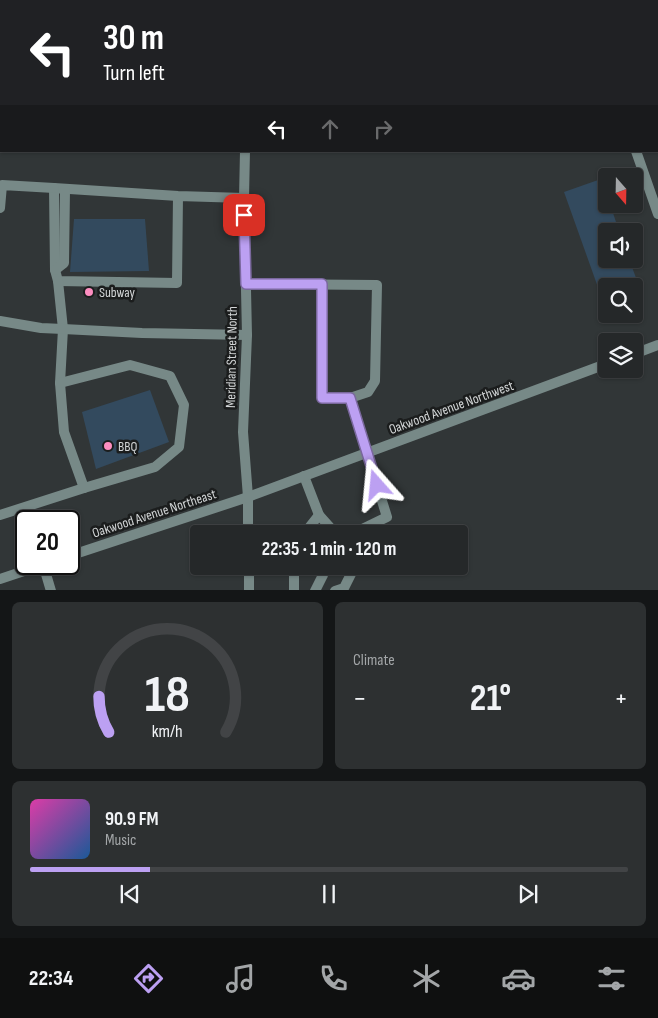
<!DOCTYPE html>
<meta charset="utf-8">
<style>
:root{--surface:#252829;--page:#2d3031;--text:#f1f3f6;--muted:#a3a6a8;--line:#424446;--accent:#bca0f2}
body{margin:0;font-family:"Sofia Sans Condensed",sans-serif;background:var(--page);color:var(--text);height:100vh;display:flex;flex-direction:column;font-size:19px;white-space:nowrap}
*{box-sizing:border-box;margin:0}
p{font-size:16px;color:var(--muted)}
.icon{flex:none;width:28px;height:28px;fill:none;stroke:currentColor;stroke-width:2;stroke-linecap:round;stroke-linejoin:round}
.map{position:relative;height:590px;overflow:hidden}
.drawer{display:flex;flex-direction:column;gap:12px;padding:12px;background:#141617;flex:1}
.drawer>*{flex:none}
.top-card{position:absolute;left:0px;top:0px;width:659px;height:152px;box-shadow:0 1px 4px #0004,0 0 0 1px var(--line);background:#202124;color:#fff;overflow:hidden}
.needle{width:32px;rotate:160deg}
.buttons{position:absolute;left:598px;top:168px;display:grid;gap:10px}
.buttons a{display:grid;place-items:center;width:45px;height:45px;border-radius:5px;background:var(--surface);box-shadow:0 1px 4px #0004,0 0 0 1px var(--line);font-size:25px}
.speed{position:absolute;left:15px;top:510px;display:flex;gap:10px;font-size:25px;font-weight:700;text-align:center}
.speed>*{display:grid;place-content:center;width:65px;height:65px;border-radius:50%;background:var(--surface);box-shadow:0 1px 4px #0004,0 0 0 1px var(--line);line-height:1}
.speed .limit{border:2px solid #111;border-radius:8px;background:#fff;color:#111}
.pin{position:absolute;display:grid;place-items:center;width:42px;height:42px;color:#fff;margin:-21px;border-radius:10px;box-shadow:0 2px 8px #0006}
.me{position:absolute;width:55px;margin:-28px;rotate:342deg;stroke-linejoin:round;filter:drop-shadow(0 0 4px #0008)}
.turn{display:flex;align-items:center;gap:18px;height:105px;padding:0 20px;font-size:22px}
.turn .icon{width:65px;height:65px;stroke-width:2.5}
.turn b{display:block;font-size:35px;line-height:42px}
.lanes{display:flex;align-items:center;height:48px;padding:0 20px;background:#0003;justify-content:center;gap:25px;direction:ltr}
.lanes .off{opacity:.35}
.big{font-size:38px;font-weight:700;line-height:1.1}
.drawer .widget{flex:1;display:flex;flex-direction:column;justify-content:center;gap:8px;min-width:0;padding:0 18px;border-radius:8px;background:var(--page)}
.drawer .dial{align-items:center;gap:0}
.dial svg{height:130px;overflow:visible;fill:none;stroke:var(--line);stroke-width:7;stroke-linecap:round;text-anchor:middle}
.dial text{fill:var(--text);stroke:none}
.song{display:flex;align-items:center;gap:15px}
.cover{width:60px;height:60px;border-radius:8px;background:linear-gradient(135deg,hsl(320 70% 55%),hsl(210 70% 35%))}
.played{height:5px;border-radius:2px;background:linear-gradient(90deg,var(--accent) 20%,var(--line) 20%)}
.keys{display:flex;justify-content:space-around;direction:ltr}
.heat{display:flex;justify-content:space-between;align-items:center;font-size:28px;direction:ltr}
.drawer .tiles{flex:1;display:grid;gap:12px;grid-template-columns:1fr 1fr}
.widget:last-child{grid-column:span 2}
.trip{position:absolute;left:190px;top:525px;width:278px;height:50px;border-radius:5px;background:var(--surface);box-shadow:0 1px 4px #0004,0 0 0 1px var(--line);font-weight:700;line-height:50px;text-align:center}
.dock{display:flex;height:80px;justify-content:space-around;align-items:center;background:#0f1010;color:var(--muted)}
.dock .icon{width:35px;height:35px}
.dock .active{color:var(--accent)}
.dock b{font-size:22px;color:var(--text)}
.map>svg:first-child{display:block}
.building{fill:#334a5e}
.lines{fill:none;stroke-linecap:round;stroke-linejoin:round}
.path{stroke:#7b7f80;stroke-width:3;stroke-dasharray:4 4;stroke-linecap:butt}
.service{stroke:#778987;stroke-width:10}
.minor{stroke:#778987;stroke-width:10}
.tertiary{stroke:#778987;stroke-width:10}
.route-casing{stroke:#7a689d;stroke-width:12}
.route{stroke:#bca0f2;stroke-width:9}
.poi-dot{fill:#fd8ec0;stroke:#1b1d1d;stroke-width:2}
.labels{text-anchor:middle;stroke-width:5;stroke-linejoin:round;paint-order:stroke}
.poi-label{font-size:14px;fill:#d3d6d7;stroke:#1b1d1d;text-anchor:start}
.street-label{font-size:14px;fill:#d3d6d7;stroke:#1b1d1d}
</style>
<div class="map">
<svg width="658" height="591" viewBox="0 0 658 591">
<rect width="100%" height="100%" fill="#313637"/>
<g class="building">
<polygon points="601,179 606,194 606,204 610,204 619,231 606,231 606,259 629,259 642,294 634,297 634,286 606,286 606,307 605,307 564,192"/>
<polygon points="74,219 145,219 149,271 70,272"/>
<polygon points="150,390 169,442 96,469 82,412"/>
</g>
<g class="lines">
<polyline class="path" points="219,1 219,0"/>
<g class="service">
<polyline points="626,0 626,1"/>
<polyline points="178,196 177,283 58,281 55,270 54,188 178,196 244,198"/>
<polyline points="0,208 2,185 54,188"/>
<polyline points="55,270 64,263 65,190"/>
<polyline points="58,281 63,329 60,383 64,432 84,488"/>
<polyline points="246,284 377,285 375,381 368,392 350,398 322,398 322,284"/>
<polyline points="0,321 41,328 63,329 142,333 247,335"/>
<polyline points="350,398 387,517 352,534"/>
<polyline points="304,476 319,515 336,534"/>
<polyline points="0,515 84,488 155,467 179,447 184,405 170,376 130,365 60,383"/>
<polyline points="304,534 319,515"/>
<polyline points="43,564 51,591"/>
<polyline points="294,591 294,566"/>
<polyline points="315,591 323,575"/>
<polyline points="335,591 344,588 355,566"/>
</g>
<g class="minor">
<polyline points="582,0 582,1"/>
<polyline points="636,151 658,214"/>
</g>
<g class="tertiary">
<polyline points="248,1 249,0"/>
<polyline points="245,151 244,198 247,335 243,432 248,497 248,534"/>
<polyline points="634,354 658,345"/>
<polyline points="69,556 248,497 606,364"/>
<polyline points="249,566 249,591"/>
<polyline points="0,579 45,564"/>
</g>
</g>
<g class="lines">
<g class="route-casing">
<polyline id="route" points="244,215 246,284 322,284 322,398 350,398 377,485"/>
</g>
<use href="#route" class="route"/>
</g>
<g class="poi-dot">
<circle cx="89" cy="292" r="5"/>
<circle cx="108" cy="446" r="5"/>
</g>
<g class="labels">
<g class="poi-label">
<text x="99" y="297">Subway</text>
<text x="118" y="451">BBQ</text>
</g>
<g class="street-label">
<text transform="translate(231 357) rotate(-89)" y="5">Meridian Street North</text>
<text transform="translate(451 407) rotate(-20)" y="5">Oakwood Avenue Northwest</text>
<text transform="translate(154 513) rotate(-18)" y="5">Oakwood Avenue Northeast</text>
</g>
</g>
</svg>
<div class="buttons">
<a><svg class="needle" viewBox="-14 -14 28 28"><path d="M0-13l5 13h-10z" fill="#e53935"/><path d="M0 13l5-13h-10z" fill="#a3a6a8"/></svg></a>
<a><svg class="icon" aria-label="sound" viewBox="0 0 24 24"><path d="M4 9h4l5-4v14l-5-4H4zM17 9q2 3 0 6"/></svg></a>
<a><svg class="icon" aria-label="search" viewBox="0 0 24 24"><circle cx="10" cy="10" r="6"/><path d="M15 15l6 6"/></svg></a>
<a><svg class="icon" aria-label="layers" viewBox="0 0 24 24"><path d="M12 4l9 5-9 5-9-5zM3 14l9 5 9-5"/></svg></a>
</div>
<div class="speed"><div class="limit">20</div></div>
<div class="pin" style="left:244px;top:215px;background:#d93025"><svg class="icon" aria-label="arrive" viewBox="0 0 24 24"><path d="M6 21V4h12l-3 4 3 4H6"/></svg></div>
<svg class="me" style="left:377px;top:485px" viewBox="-20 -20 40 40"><path d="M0-17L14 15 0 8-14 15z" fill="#bca0f2" stroke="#fff" stroke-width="4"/></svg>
<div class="trip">22:35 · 1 min · 120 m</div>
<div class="top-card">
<div class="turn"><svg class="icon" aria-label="left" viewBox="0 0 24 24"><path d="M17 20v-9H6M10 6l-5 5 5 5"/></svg><div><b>30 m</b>Turn left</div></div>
<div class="lanes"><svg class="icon" aria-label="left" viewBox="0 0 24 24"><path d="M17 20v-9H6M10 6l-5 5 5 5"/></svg><svg class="icon off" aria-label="ahead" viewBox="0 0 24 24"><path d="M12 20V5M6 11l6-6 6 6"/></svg><svg class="icon off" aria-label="right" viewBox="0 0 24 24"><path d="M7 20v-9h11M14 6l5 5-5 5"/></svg></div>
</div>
</div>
<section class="drawer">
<div class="tiles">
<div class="widget dial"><svg viewBox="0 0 100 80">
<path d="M14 69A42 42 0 1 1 86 69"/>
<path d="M14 69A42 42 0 0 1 8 47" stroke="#bca0f2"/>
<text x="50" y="56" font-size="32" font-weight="700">18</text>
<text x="50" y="72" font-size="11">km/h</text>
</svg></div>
<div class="widget"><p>Climate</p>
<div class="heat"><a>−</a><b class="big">21°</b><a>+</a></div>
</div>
<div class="widget">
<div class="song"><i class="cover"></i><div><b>90.9 FM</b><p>Music</p></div></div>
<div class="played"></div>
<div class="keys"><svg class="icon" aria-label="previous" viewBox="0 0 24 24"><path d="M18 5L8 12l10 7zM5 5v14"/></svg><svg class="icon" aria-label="pause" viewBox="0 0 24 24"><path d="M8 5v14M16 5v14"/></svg><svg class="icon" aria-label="next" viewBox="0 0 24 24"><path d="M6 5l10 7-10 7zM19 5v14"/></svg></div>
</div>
</div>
</section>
<nav class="dock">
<b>22:34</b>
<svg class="icon active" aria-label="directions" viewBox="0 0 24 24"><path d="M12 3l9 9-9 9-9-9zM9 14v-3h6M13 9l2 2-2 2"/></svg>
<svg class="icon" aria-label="music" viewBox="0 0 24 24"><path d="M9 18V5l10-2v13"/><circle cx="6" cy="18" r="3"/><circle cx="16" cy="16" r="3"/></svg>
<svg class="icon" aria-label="phone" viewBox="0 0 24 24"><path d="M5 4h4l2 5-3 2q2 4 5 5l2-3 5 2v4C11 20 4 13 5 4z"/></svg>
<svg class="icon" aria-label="climate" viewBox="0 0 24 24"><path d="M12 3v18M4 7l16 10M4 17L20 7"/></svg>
<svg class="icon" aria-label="car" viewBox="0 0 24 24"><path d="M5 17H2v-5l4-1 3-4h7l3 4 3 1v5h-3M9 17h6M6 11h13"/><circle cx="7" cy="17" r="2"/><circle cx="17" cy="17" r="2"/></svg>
<svg class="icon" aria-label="filters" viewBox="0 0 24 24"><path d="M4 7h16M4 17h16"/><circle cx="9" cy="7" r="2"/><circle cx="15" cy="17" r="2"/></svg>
</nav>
